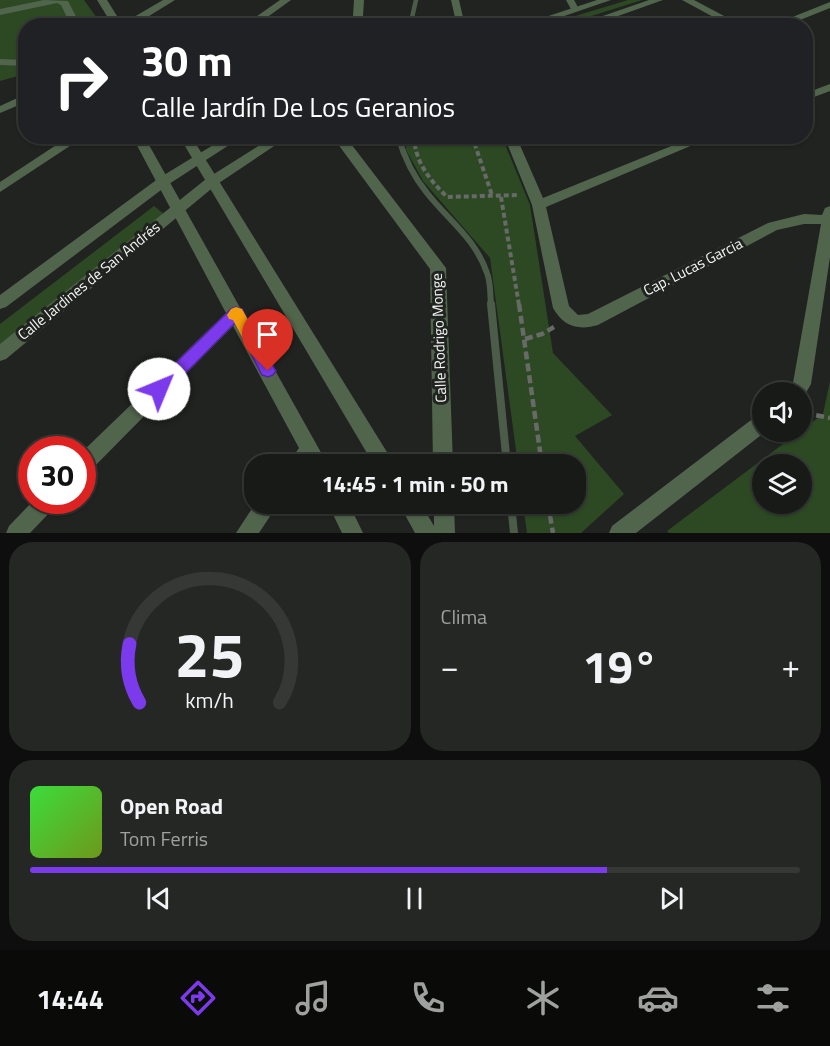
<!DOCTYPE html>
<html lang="es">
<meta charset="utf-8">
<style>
:root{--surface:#181a17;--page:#252724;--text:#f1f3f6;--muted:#9fa1a1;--line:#363836;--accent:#7c3aed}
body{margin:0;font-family:"Titillium Web",sans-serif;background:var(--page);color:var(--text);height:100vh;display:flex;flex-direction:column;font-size:22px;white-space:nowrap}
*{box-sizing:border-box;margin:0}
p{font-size:20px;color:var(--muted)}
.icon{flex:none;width:33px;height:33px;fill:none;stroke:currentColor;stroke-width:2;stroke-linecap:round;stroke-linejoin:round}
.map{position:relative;height:533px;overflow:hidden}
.sheet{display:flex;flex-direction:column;gap:9px;padding:9px;background:#0d0e0d;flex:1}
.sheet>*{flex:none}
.banner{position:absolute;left:18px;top:18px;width:795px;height:126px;border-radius:24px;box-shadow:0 2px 4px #0004,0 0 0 2px var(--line);background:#202124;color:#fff;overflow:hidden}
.controls{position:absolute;left:752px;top:382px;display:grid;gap:12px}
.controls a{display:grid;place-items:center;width:60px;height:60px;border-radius:50%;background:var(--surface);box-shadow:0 2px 4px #0004,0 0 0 2px var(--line);font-size:30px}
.speed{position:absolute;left:18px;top:436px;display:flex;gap:12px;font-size:30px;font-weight:700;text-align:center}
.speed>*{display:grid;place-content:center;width:78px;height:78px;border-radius:50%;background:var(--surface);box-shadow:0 2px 4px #0004,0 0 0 2px var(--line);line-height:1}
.speed .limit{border:9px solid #d22;background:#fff;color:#111}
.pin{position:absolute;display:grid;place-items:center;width:51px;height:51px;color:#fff;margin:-62px -26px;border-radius:50% 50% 50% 0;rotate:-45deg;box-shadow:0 0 6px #0007}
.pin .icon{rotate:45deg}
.me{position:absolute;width:66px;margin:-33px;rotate:45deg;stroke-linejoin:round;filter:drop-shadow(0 0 4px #0008)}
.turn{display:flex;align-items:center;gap:21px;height:126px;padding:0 24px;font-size:27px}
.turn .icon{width:78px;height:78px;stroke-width:2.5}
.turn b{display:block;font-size:42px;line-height:51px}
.big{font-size:45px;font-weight:700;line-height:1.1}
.sheet .card{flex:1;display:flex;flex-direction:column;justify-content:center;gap:9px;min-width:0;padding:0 21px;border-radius:24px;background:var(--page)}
.sheet .dial{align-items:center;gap:0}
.dial svg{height:156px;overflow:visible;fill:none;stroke:var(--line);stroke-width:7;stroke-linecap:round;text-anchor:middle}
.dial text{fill:var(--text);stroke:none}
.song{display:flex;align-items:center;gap:18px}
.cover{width:72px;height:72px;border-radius:9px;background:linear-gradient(135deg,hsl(120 70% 55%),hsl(80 70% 35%))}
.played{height:6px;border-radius:3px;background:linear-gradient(90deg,var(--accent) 75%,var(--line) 75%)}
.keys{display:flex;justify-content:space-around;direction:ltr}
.heat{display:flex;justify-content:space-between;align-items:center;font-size:33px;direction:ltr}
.sheet .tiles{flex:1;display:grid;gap:9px;grid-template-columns:1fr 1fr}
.card:last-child{grid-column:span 2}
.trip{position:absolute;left:244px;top:454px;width:342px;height:60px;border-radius:24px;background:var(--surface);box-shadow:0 2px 4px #0004,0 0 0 2px var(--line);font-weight:700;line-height:60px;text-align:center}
.tabs{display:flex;height:96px;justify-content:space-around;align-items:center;background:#0a0a09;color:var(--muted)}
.tabs .icon{width:42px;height:42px}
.tabs .current{color:var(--accent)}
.tabs b{font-size:27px;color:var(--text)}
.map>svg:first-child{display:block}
.green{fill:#2c4924;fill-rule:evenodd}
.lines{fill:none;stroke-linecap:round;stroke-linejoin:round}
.stream-far2{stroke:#4b5c49;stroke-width:4.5}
.stream-far1{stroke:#4b5c49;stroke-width:6}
.stream{stroke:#4b5c49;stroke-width:8}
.path-far1{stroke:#676a67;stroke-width:4;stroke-dasharray:5 3;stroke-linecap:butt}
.path{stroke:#676a67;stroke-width:4.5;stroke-dasharray:8 4;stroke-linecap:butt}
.service{fill:#51654c;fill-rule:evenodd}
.minor{fill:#51654c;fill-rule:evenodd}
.tertiary{fill:#51654c;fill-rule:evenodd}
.route{fill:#7c3aed;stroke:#51269a;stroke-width:1.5}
.slow{fill:#f59e0b}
.labels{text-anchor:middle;stroke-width:6;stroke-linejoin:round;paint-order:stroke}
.street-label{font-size:15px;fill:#f3f6f3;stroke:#20231f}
</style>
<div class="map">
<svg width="830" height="533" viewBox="0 0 830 533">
<rect width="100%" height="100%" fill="#20231f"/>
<g class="green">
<polygon points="0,0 84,0 102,25 26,26 25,74 0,81"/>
<polygon points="628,0 642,0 563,25 546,25"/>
<polygon points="407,137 502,137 530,205 553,353 612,415 575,436 624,494 581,533 527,533 523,504 576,504 576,465 518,465 490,258 423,181 406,150"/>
<polygon points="154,206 165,215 0,347 0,324"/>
<path d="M 830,381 L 830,533 L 669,533 L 667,531 L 823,414 ZM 762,465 L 801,465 L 801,504 L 762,504 Z"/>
</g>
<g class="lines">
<polyline class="stream-far2" points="411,22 416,0"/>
<path class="stream-far1" d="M 398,136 C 404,157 413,176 427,193 C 449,221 475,238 487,273 C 491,283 490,295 491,305"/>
<g class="stream">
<polyline points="491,304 507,465"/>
<polyline points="511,504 514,533"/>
</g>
<g class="path-far1">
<path d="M 414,136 C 415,162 429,179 447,197 L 518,195"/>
<polyline points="472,136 492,195"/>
<polyline points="501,197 519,305"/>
</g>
<g class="path">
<polyline points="519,304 542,465"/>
<polyline points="525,339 542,334 554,327"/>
<polyline points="806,409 815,415 830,418"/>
<polyline points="548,504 553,533"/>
</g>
<g class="service">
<polygon points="451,0 459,0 465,26 457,26"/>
<polygon points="566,0 574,0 579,9 578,11 572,11"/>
</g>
<g class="minor">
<polygon points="44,0 68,1 81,26 71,26 61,5 57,3 0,15 0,9"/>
<polygon points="97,0 107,0 122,24 163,0 175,0 133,26 113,26"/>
<polygon points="280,0 291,0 255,26 243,26"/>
<polygon points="354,0 364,0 363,16 355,26 345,26 353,16"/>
<polygon points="682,0 694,0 743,26 730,26"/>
<polygon points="830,2 830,8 785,26 770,26"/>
<polygon points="0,59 26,60 26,66 0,65"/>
<polygon points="830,84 830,91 806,100 806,93"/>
<polygon points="26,94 26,102 0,113 0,106"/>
<polygon points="70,136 85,136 0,192 0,182"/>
<polygon points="132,136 144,136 328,465 287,465 299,448 233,326 89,472 82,475 82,452 226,313"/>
<polygon points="179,136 191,136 395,465 374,465"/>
<polygon points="332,136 345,136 446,268 453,465 433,465 430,269"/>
<path d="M 504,136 L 516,136 L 543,198 L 696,136 L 714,136 L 546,207 L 569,306 L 578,315 L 588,314 L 768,223 L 804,214 L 822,215 L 825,208 L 830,206 L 830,257 L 811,384 L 803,398 L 801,399 L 801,393 L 788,393 L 793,383 L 821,224 L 804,224 L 777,230 L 598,325 C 578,331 563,326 553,308 L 532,205 Z"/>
<polygon points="762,415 762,432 765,432 636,533 609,533 612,526 755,417"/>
<polygon points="33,501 57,501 54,508 30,533 6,533 9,526"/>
<polygon points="255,504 278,504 259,533 236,533"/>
<polygon points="328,504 349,504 363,533 342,533"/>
<polygon points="399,504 421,504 434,526 434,504 454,504 455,533 415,533"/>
</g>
<g class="tertiary">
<polygon points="597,0 611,0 535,26 518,26"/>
<polygon points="649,0 663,0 590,26 574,26"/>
<polygon points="228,136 243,136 169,184 6,307 0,309 0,295 159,178"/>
<polygon points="274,136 289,136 216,185 6,359 0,361 0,344 206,179"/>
</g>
</g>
<polygon class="route" points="236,307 242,309 273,366 276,371 273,375 268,377 262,375 235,323 165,394 159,396 154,394 151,389 154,384 231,309"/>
<polygon class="slow" points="236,307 242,309 257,336 259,341 257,345 246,345 233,320 229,319 227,315 231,309"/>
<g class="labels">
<g class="street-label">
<text transform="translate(693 267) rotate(-27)" y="5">Cap. Lucas Garcia</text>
<text transform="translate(89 281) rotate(-39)" y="5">Calle Jardines de San Andrés</text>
<text transform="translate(439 338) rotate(-92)" y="5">Calle Rodrigo Monge</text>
</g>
</g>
</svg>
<div class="controls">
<a><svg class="icon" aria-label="sound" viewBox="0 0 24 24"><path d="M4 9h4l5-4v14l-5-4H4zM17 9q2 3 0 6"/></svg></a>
<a><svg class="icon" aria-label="layers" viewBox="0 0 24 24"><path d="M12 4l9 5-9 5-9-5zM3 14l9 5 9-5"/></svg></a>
</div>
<div class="speed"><div class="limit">30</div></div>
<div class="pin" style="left:268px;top:371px;background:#d93025"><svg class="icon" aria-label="arrive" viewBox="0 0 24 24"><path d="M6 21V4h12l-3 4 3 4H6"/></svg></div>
<svg class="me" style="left:159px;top:389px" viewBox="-20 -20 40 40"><circle r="19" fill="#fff"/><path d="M0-13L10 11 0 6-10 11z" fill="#7c3aed"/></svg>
<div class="trip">14:45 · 1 min · 50 m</div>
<div class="banner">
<div class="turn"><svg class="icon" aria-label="right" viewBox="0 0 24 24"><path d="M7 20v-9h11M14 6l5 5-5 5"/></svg><div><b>30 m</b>Calle Jardín De Los Geranios</div></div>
</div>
</div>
<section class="sheet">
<div class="tiles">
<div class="card dial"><svg viewBox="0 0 100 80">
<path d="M14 69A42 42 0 1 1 86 69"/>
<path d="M14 69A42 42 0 0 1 9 39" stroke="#7c3aed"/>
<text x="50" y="56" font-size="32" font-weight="700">25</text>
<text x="50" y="72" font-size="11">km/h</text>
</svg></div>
<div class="card"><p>Clima</p>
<div class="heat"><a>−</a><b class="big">19°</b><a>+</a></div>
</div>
<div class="card">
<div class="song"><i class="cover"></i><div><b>Open Road</b><p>Tom Ferris</p></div></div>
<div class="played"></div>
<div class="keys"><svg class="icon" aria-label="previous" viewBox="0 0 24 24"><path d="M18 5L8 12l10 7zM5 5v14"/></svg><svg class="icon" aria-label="pause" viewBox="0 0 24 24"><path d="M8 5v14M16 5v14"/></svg><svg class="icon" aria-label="next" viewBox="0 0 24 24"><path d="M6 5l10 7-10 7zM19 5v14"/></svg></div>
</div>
</div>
</section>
<nav class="tabs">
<b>14:44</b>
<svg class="icon current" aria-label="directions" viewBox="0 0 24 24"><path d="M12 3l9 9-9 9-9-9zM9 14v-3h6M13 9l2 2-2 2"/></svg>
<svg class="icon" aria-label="music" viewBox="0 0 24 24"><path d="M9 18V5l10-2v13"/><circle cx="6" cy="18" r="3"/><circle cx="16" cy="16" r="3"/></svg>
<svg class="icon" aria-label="phone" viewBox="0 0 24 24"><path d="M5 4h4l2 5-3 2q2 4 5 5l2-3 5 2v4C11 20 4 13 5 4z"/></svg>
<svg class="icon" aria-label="climate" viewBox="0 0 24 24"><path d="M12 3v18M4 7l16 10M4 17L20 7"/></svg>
<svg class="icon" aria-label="car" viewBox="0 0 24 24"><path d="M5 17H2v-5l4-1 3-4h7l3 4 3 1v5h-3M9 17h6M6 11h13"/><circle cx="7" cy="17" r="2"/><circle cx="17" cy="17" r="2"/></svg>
<svg class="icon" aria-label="filters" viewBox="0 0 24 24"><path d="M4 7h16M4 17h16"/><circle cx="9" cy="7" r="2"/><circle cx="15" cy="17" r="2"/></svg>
</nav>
